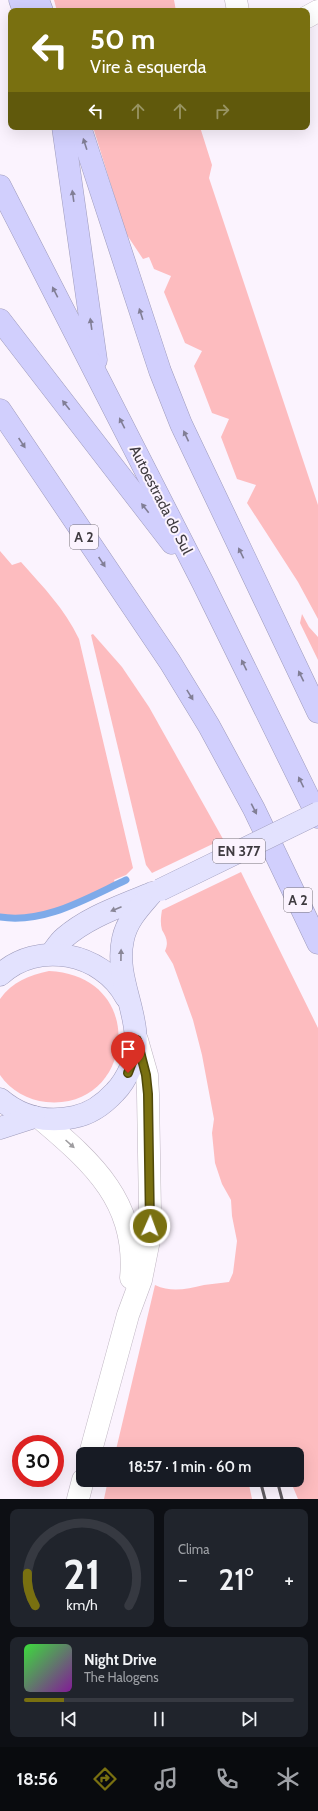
<!DOCTYPE html>
<html lang="pt">
<meta charset="utf-8">
<style>
:root{--surface:#171b24;--page:#20242c;--text:#f1f3f6;--muted:#9ea1a6;--line:#363941;--accent:#797010}
body{margin:0;font-family:Cabin,sans-serif;background:var(--page);color:var(--text);height:100vh;display:flex;flex-direction:column;font-size:15px;white-space:nowrap}
*{box-sizing:border-box;margin:0}
p{font-size:13px;color:var(--muted)}
.icon{flex:none;width:22px;height:22px;fill:none;stroke:currentColor;stroke-width:2;stroke-linecap:round;stroke-linejoin:round}
.map{position:relative;height:1499px;overflow:hidden}
.drawer{display:flex;flex-direction:column;gap:10px;padding:10px;background:#0d0f14;flex:1}
.drawer>*{flex:none}
.banner{position:absolute;left:8px;top:8px;width:302px;height:122px;border-radius:8px;box-shadow:0 4px 16px #0002;background:#797010;color:#fff;overflow:hidden}
.speed{position:absolute;left:12px;top:1435px;display:flex;gap:8px;font-size:20px;font-weight:700;text-align:center}
.speed>*{display:grid;place-content:center;width:52px;height:52px;border-radius:50%;background:var(--surface);box-shadow:0 4px 16px #0002;line-height:1}
.speed .limit{border:6px solid #d22;background:#fff;color:#111}
.pin{position:absolute;display:grid;place-items:center;width:34px;height:34px;color:#fff;margin:-41px -17px;border-radius:50% 50% 50% 0;rotate:-45deg;box-shadow:0 0 4px #0007}
.pin .icon{rotate:45deg}
.me{position:absolute;width:44px;margin:-22px;rotate:2deg;stroke-linejoin:round;filter:drop-shadow(0 0 3px #0008)}
.turn{display:flex;align-items:center;gap:14px;height:84px;padding:0 16px;font-size:18px}
.turn .icon{width:52px;height:52px;stroke-width:2.5}
.turn b{display:block;font-size:28px;line-height:34px}
.lanes{display:flex;align-items:center;height:38px;padding:0 16px;background:#0003;justify-content:center;gap:20px;direction:ltr}
.lanes .off{opacity:.35}
.big{font-size:30px;font-weight:600;line-height:1.1}
.drawer .widget{flex:1;display:flex;flex-direction:column;justify-content:center;gap:6px;min-width:0;padding:0 14px;border-radius:8px;background:var(--page)}
.drawer .dial{align-items:center;gap:0}
.dial svg{height:104px;overflow:visible;fill:none;stroke:var(--line);stroke-width:7;stroke-linecap:round;text-anchor:middle}
.dial text{fill:var(--text);stroke:none}
.song{display:flex;align-items:center;gap:12px}
.cover{width:48px;height:48px;border-radius:6px;background:linear-gradient(135deg,hsl(120 70% 55%),hsl(290 70% 35%))}
.played{height:4px;border-radius:2px;background:linear-gradient(90deg,var(--accent) 15%,var(--line) 15%)}
.keys{display:flex;justify-content:space-around;direction:ltr}
.heat{display:flex;justify-content:space-between;align-items:center;font-size:22px;direction:ltr}
.drawer .tiles{flex:1;display:grid;gap:10px;grid-template-columns:1fr 1fr}
.widget:last-child{grid-column:span 2}
.trip{position:absolute;left:76px;top:1447px;width:228px;height:40px;border-radius:8px;background:var(--surface);box-shadow:0 4px 16px #0002;font-weight:600;line-height:40px;text-align:center}
.dock{display:flex;height:64px;justify-content:space-around;align-items:center;background:#090b0e;color:var(--muted)}
.dock .icon{width:28px;height:28px}
.dock .current{color:var(--accent)}
.dock b{font-size:18px;color:var(--text)}
.map>svg:first-child{display:block}
.green{fill:#fdbcbf}
.lines{fill:none;stroke-linecap:round;stroke-linejoin:round}
.stream{stroke:#7eaae9;stroke-width:7}
.minor-casing{stroke:#beb4c1;stroke-width:23}
.primary-casing{stroke:#9e9bbb;stroke-width:23}
.motorway-casing{stroke:#9e9bbb;stroke-width:23}
.minor{stroke:#fff;stroke-width:22}
.primary{stroke:#e3e2fe;stroke-width:22}
.motorway{stroke:#d1cffd;stroke-width:22}
.rail{stroke:#5f5a60;stroke-width:3}
.primary-bridge-casing{stroke:#9e9bbb;stroke-width:23;stroke-linecap:butt}
.primary-bridge{stroke:#e3e2fe;stroke-width:22}
.oneway{fill:#817e95}
.oneway2{fill:#898696}
.oneway3{fill:#9f9da0}
.route-casing{stroke:#4f490a;stroke-width:10}
.route{stroke:#797010;stroke-width:7}
.labels{text-anchor:middle;stroke-width:4;stroke-linejoin:round;paint-order:stroke}
.shield{fill:#fbf3fe;stroke:#777279;stroke-width:1}
.shield-label{font-size:14px;font-weight:bold;fill:#3f3b40}
.street-label{font-size:15px;fill:#3f3b40;stroke:#fbf3fe}
</style>
<div class="map">
<svg width="318" height="1499" viewBox="0 0 318 1499">
<rect width="100%" height="100%" fill="#fbf3fe"/>
<g class="green">
<polygon points="54,0 174,0 176,11 57,11"/>
<polygon points="93,127 200,127 212,165 209,178 318,505 318,619 298,582 247,503 256,485 237,479 221,437 229,419 212,413 194,366 202,351 185,343 164,292 171,276 154,269 149,257 143,259 127,235 123,224"/>
<path d="M 0,551 L 12,565 L 21,562 C 44,588 64,608 79,639 L 133,868 L 126,875 L 114,880 L 115,883 C 78,899 41,921 0,915 Z"/>
<polygon points="302,614 309,627 318,637 318,660 300,623"/>
<polygon points="93,634 122,667 149,707 223,839 152,873 146,865 91,635"/>
<path d="M 241,872 L 318,1028 L 318,1499 L 298,1499 L 290,1480 L 297,1480 L 297,1454 L 273,1454 L 266,1452 L 257,1454 L 115,1454 L 155,1285 C 172,1293 186,1289 204,1285 C 212,1284 221,1283 229,1282 L 233,1273 L 237,1241 L 232,1216 L 231,1200 L 222,1184 L 215,1163 L 212,1133 L 214,1119 L 202,1055 L 193,1020 L 173,964 L 165,951 C 169,942 166,937 162,930 C 160,923 161,916 162,910 Z"/>
<path d="M 49,971 C 150,976 134,1111 46,1102 C 28,1100 11,1091 0,1075 L 0,999 C 12,982 29,975 49,971 Z"/>
<polygon points="108,1480 248,1480 252,1499 104,1499"/>
</g>
<g class="lines">
<path class="stream" d="M 0,917 C 45,924 87,898 126,880"/>
<g class="minor-casing">
<g id="minor">
<polyline points="236,0 238,11"/>
<polyline points="307,17 318,11"/>
<path d="M 41,1119 C 93,1163 138,1203 131,1278"/>
<polyline points="90,1454 128,1315 141,1280 149,1240 150,1212 148,1094 147,1075 137,1040"/>
<polyline points="78,1499 83,1480"/>
</g>
</g>
<g class="primary-casing">
<g id="primary">
<path d="M 51,954 C 55,949 59,942 64,938 C 88,917 119,907 147,895"/>
<path d="M 0,975 C 37,940 102,952 126,997"/>
<path d="M 0,1099 C 21,1117 47,1123 74,1117 C 90,1114 104,1104 115,1092 C 122,1085 127,1076 131,1067 C 148,1021 113,984 123,939 C 127,920 140,907 152,893"/>
<polyline points="0,1128 34,1117"/>
</g>
</g>
<g class="motorway-casing">
<g id="motorway">
<polyline points="20,0 24,11"/>
<polyline points="38,0 42,11"/>
<polyline points="63,127 96,360"/>
<polyline points="80,127 160,371 181,424 318,712"/>
<polyline points="0,186 203,583 318,817"/>
<polyline points="0,320 172,543"/>
<polyline points="0,410 170,662 209,726 254,809 318,943"/>
</g>
</g>
<use href="#minor" class="minor"/>
<use href="#primary" class="primary"/>
<use href="#motorway" class="motorway"/>
<g class="rail">
<polyline points="260,1480 265,1499"/>
<polyline points="277,1480 282,1499"/>
</g>
<g class="primary-bridge-casing">
<polyline id="primary-bridge" points="160,890 318,813"/>
</g>
<use href="#primary-bridge" class="primary-bridge"/>
</g>
<defs><path id="oneway-solid" d="M-6-.8H1V-3.2L6.5 0L1 3.2V.8H-6Z"/></defs>
<g class="oneway">
<use href="#oneway-solid" transform="translate(85 144) rotate(-108)"/>
<use href="#oneway-solid" transform="translate(73 196) rotate(-98)"/>
<use href="#oneway-solid" transform="translate(55 292) rotate(-117)"/>
<use href="#oneway-solid" transform="translate(141 314) rotate(-108)"/>
<use href="#oneway-solid" transform="translate(91 324) rotate(-98)"/>
<use href="#oneway-solid" transform="translate(66 405) rotate(-128)"/>
<use href="#oneway-solid" transform="translate(122 423) rotate(-117)"/>
<use href="#oneway-solid" transform="translate(186 436) rotate(-115)"/>
<use href="#oneway-solid" transform="translate(22 443) rotate(56)"/>
<use href="#oneway-solid" transform="translate(145 508) rotate(-128)"/>
<use href="#oneway-solid" transform="translate(241 553) rotate(-116)"/>
<use href="#oneway-solid" transform="translate(102 562) rotate(56)"/>
<use href="#oneway-solid" transform="translate(244 665) rotate(-116)"/>
<use href="#oneway-solid" transform="translate(301 676) rotate(-116)"/>
<use href="#oneway-solid" transform="translate(190 695) rotate(58)"/>
<use href="#oneway-solid" transform="translate(301 782) rotate(-116)"/>
<use href="#oneway-solid" transform="translate(254 809) rotate(63)"/>
</g>
<g class="oneway2">
<use href="#oneway-solid" transform="translate(116 909) rotate(157)"/>
<use href="#oneway-solid" transform="translate(121 955) rotate(-89)"/>
</g>
<use class="oneway3" href="#oneway-solid" transform="translate(70 1144) rotate(42)"/>
<g class="lines">
<g class="route-casing">
<polyline id="route" points="128,1073 134,1057 137,1040 146,1075 148,1094 150,1226"/>
</g>
<use href="#route" class="route"/>
</g>
<g class="labels">
<g class="shield">
<rect x="70" y="525" width="28" height="24" rx="3"/>
<rect x="213" y="839" width="52" height="24" rx="3"/>
<rect x="284" y="888" width="28" height="24" rx="3"/>
</g>
<g class="shield-label">
<text x="84" y="542">A 2</text>
<text x="239" y="856">EN 377</text>
<text x="298" y="905">A 2</text>
</g>
<g class="street-label">
<text transform="translate(161 500) rotate(63)" y="5">Autoestrada do Sul</text>
</g>
</g>
</svg>
<div class="speed"><div class="limit">30</div></div>
<div class="pin" style="left:128px;top:1073px;background:#d93025"><svg class="icon" aria-label="arrive" viewBox="0 0 24 24"><path d="M6 21V4h12l-3 4 3 4H6"/></svg></div>
<svg class="me" style="left:150px;top:1226px" viewBox="-20 -20 40 40"><circle r="17" fill="#797010" stroke="#fff" stroke-width="3"/><path d="M0-11L8 9 0 5-8 9z" fill="#fff"/></svg>
<div class="trip">18:57 · 1 min · 60 m</div>
<div class="banner">
<div class="turn"><svg class="icon" aria-label="left" viewBox="0 0 24 24"><path d="M17 20v-9H6M10 6l-5 5 5 5"/></svg><div><b>50 m</b>Vire à esquerda</div></div>
<div class="lanes"><svg class="icon" aria-label="left" viewBox="0 0 24 24"><path d="M17 20v-9H6M10 6l-5 5 5 5"/></svg><svg class="icon off" aria-label="ahead" viewBox="0 0 24 24"><path d="M12 20V5M6 11l6-6 6 6"/></svg><svg class="icon off" aria-label="ahead" viewBox="0 0 24 24"><path d="M12 20V5M6 11l6-6 6 6"/></svg><svg class="icon off" aria-label="right" viewBox="0 0 24 24"><path d="M7 20v-9h11M14 6l5 5-5 5"/></svg></div>
</div>
</div>
<section class="drawer">
<div class="tiles">
<div class="widget dial"><svg viewBox="0 0 100 80">
<path d="M14 69A42 42 0 1 1 86 69"/>
<path d="M14 69A42 42 0 0 1 8 44" stroke="#797010"/>
<text x="50" y="56" font-size="32" font-weight="700">21</text>
<text x="50" y="72" font-size="11">km/h</text>
</svg></div>
<div class="widget"><p>Clima</p>
<div class="heat"><a>−</a><b class="big">21°</b><a>+</a></div>
</div>
<div class="widget">
<div class="song"><i class="cover"></i><div><b>Night Drive</b><p>The Halogens</p></div></div>
<div class="played"></div>
<div class="keys"><svg class="icon" aria-label="previous" viewBox="0 0 24 24"><path d="M18 5L8 12l10 7zM5 5v14"/></svg><svg class="icon" aria-label="pause" viewBox="0 0 24 24"><path d="M8 5v14M16 5v14"/></svg><svg class="icon" aria-label="next" viewBox="0 0 24 24"><path d="M6 5l10 7-10 7zM19 5v14"/></svg></div>
</div>
</div>
</section>
<nav class="dock">
<b>18:56</b>
<svg class="icon current" aria-label="directions" viewBox="0 0 24 24"><path d="M12 3l9 9-9 9-9-9zM9 14v-3h6M13 9l2 2-2 2"/></svg>
<svg class="icon" aria-label="music" viewBox="0 0 24 24"><path d="M9 18V5l10-2v13"/><circle cx="6" cy="18" r="3"/><circle cx="16" cy="16" r="3"/></svg>
<svg class="icon" aria-label="phone" viewBox="0 0 24 24"><path d="M5 4h4l2 5-3 2q2 4 5 5l2-3 5 2v4C11 20 4 13 5 4z"/></svg>
<svg class="icon" aria-label="climate" viewBox="0 0 24 24"><path d="M12 3v18M4 7l16 10M4 17L20 7"/></svg>
</nav>
